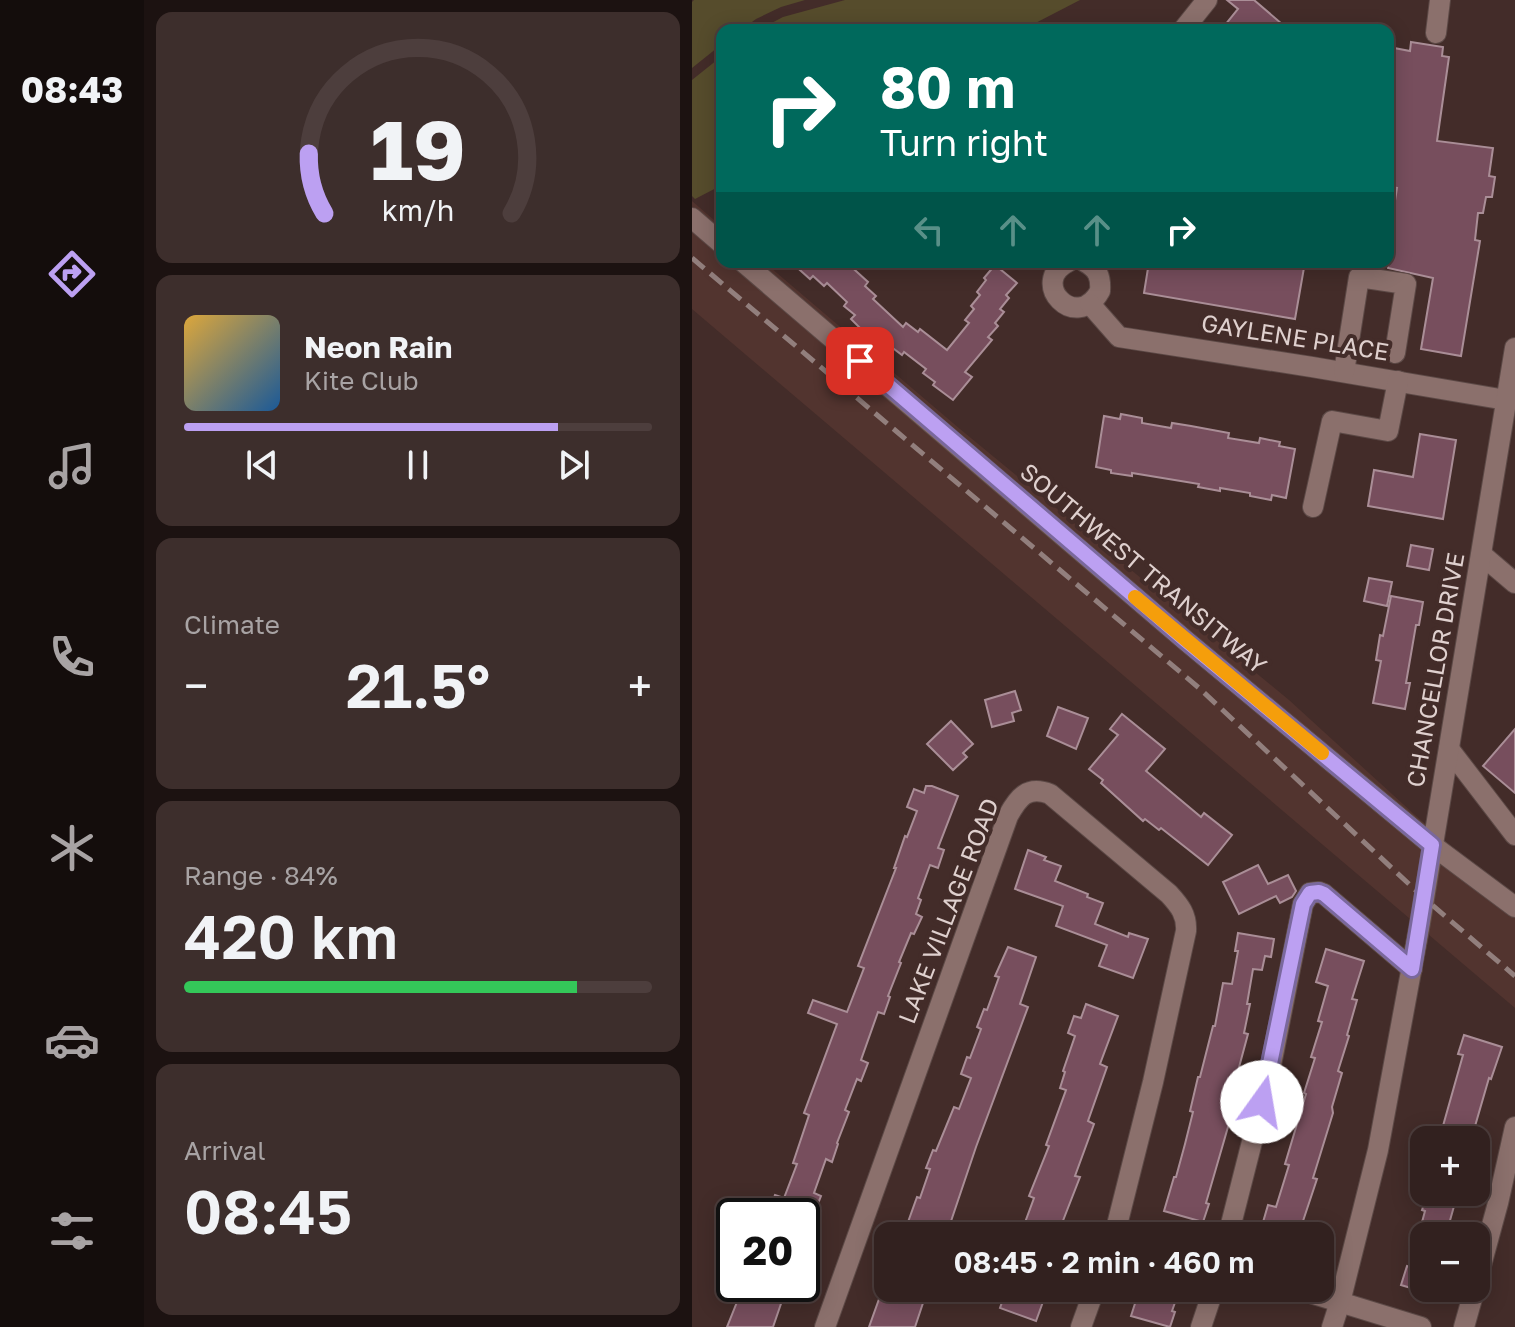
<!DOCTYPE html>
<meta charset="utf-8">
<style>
:root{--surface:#32211f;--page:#3d2e2c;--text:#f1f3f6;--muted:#a8a3a4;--line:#4d3e3d;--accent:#bca0f2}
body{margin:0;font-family:"Golos Text",sans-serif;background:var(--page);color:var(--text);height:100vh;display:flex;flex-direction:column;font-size:30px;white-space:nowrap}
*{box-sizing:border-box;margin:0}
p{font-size:26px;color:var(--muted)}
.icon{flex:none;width:44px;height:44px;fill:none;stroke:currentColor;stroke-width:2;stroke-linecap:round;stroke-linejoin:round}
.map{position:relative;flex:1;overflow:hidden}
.sheet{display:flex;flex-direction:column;gap:12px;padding:12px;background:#1c1211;width:548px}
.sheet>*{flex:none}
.banner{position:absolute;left:24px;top:24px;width:678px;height:244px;border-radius:16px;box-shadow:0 4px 20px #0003,0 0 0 2px var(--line);background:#00695c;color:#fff;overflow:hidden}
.buttons{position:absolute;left:718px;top:1126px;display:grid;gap:16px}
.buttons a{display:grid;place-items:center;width:80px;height:80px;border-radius:16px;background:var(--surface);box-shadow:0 4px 20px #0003,0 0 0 2px var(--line);font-size:40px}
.speed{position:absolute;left:24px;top:1198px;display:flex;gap:16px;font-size:40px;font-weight:700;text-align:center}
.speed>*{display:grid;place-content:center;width:104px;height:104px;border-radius:50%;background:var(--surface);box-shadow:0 4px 20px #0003,0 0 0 2px var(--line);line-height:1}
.speed .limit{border:4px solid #111;border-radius:12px;background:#fff;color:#111}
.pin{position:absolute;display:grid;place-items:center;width:68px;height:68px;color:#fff;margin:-34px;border-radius:16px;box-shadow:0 4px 12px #0006}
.me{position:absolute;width:88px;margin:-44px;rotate:13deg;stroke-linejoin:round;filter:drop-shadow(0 0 6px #0008)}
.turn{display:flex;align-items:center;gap:28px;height:168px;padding:0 32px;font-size:36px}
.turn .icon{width:104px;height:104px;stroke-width:2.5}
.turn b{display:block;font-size:56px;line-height:68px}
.lanes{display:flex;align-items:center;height:76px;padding:0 32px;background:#0003;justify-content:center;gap:40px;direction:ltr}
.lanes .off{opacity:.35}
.big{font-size:60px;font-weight:600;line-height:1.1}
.sheet .tile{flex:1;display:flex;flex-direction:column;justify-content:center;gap:12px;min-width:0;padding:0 28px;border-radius:16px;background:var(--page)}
.sheet .dial{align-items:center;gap:0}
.dial svg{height:208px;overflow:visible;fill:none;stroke:var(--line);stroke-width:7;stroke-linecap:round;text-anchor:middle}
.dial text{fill:var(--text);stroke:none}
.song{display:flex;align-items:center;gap:24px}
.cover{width:96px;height:96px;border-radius:12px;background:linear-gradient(135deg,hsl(40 70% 55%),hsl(210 70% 35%))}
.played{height:8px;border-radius:4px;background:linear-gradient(90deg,var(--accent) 80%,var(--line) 80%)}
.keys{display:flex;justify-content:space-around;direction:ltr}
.heat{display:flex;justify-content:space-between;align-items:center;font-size:44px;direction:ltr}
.charge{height:12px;border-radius:6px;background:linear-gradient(90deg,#34c759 84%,var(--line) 0)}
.trip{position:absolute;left:182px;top:1222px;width:460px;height:80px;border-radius:16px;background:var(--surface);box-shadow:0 4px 20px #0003,0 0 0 2px var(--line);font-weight:600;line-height:80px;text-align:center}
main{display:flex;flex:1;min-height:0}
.tab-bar{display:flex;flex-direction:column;width:144px;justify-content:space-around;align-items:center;background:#140d0c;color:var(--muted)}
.tab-bar .icon{width:56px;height:56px}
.tab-bar .selected{color:var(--accent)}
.tab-bar b{font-size:36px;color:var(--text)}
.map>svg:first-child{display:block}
.built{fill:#52342f}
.green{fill:#564c2c}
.building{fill:#774e5d;stroke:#aa8e97;stroke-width:2}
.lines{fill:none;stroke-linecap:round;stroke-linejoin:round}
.minor-casing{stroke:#5c4946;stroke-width:22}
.minor{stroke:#8b706c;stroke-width:20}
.rail{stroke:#927f7d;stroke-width:5;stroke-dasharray:16 8;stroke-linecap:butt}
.route-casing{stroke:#7a689d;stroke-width:20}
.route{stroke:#bca0f2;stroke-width:14}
.slow{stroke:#f59e0b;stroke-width:14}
.labels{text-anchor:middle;stroke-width:8;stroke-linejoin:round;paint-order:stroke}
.street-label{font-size:24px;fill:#dfd0ce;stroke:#432c29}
</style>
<main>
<nav class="tab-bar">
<b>08:43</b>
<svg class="icon selected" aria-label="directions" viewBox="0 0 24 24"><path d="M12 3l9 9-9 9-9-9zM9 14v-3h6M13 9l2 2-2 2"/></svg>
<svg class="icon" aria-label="music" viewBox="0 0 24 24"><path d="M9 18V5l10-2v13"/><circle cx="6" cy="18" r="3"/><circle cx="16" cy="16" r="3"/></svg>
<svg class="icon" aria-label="phone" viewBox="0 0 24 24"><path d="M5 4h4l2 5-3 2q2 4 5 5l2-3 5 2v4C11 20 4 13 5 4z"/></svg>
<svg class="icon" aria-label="climate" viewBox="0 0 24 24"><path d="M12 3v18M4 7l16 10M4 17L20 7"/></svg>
<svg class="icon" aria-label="car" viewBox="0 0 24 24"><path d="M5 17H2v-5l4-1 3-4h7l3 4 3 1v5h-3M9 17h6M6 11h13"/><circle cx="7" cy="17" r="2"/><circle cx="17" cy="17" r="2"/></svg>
<svg class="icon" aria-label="filters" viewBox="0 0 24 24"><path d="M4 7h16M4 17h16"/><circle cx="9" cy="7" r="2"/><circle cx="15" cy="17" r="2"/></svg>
</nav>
<section class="sheet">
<div class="tile dial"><svg viewBox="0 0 100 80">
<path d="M14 69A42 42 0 1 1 86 69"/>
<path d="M14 69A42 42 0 0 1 8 46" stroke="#bca0f2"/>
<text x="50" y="56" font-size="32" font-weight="700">19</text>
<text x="50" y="72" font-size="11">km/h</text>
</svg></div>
<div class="tile">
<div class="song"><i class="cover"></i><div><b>Neon Rain</b><p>Kite Club</p></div></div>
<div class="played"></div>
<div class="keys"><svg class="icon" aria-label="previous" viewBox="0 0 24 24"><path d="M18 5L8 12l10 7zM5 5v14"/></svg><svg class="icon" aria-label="pause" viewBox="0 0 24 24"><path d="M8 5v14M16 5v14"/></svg><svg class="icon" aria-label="next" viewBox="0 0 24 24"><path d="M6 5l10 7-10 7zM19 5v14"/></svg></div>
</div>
<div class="tile"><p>Climate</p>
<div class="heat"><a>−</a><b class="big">21.5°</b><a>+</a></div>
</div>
<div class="tile"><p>Range · 84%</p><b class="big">420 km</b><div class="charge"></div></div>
<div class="tile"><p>Arrival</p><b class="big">08:45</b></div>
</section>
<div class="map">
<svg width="823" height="1327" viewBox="0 0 823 1327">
<rect width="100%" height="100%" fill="#432c29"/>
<polygon class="built" points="0,201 30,227 30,262 72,262 268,429 597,700 723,815 823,901 823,1008 0,309"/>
<g class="green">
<polygon points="2,0 113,0 89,7 64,19 49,30 30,30 30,44 0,68 0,2"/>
<polygon points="153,0 388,0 330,30 66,30 91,17"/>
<polygon points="30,56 30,185 3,199 0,196 0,80"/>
</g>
<g class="building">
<polygon points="535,0 562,0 597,30 529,30 546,9"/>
<polygon points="719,42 751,47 750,56 757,57 745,141 801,148 797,176 803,177 800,197 794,197 791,213 786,213 783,240 788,241 769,356 729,349 741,278 696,268 696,226 699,226 705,188 696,187 696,59 700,60 702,48 718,51"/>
<polygon points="99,262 154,262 176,282 173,286 184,296 181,299 211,327 214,323 226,332 228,329 255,350 277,323 273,320 282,309 279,306 288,295 285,292 294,280 292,278 303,265 325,283 314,295 317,298 308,309 312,312 303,323 306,326 296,337 300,340 273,372 280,377 261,400 241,385 243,382 231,373 234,369 212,352 210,355 198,346 196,349 171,331 159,319 163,315 152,306 155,302 135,283 132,286 121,276 118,279"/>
<polygon points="457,262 543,262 567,266 568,262 613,262 603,319 452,293"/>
<polygon points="429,414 450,418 450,423 479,428 480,423 499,426 537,433 536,438 567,443 568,438 588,442 587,446 603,449 594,498 580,495 579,500 558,496 558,493 528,488 528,491 506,487 507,484 440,473 440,476 419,473 419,470 404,467 412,416 428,419"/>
<polygon points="728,434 764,440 751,519 676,506 682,470 721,477"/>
<polygon points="719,545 741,549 737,570 715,566"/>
<polygon points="677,578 700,582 695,606 672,601"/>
<polygon points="699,596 731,602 727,625 724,625 714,683 718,683 713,709 681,703 689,661 684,660 688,635 691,636"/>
<polygon points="323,691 329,710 320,713 322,721 300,727 293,700"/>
<polygon points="366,707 396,718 384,749 355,736"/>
<polygon points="430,714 473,749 454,771 509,817 512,813 540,835 516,865 469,828 467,830 453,819 451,821 409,783 411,780 397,769 426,735 418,729"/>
<polygon points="259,721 281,744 271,753 275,757 261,770 235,744"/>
<polygon points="823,729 823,793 791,766"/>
<polygon points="234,786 240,786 266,796 246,848 252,850 246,868 238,865 226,898 229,900 224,914 230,917 222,934 219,933 207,962 209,963 196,996 198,997 192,1014 186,1012 169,1060 176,1063 169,1081 165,1079 153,1110 157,1112 145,1143 146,1144 140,1162 134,1159 122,1193 129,1196 121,1216 87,1216 77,1212 83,1195 92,1198 105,1164 101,1163 117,1115 112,1113 145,1024 116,1013 121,1000 155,1012 172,968 166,966 204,868 202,868 213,836 215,837 225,811 215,807 222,789 232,793"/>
<polygon points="336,850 354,857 352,860 369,866 363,881 396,894 395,897 411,903 403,924 436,937 437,933 456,939 441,978 407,966 415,945 364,926 371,906 323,889"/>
<polygon points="566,865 576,884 596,875 604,891 600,897 588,903 584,896 547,914 531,882"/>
<polygon points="546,933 582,939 579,957 573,956 570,970 561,969 555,1004 558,1004 552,1033 556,1034 546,1071 538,1120 514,1203 517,1204 511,1222 472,1211 482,1177 484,1177 493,1144 501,1112 498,1111 506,1077 508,1077 521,1026 523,1026 531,983 540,984 546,951 543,951"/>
<polygon points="316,947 344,957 328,1004 336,1007 284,1147 254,1236 211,1236 225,1197 228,1198 238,1169 234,1168 241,1150 244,1151 262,1107 267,1109 279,1078 269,1074 275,1057 278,1058 289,1029 285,1027 292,1009 295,1010 307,977 303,976"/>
<polygon points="634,949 672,961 660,999 665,1000 655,1035 657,1036 646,1071 650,1073 640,1107 641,1113 621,1178 625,1179 606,1236 567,1236 576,1205 584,1207 597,1165 593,1164 614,1094 612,1093 623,1058 619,1057 630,1022 626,1021 636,986 624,982"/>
<polygon points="394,1004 426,1016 408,1064 415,1067 396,1121 402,1124 383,1176 388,1177 365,1236 328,1236 342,1198 337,1196 357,1146 354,1145 374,1090 368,1088 373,1072 371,1071 383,1036 376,1033 382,1016 389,1018"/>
<polygon points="772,1035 810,1047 799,1079 797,1078 779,1140 747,1140 771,1055 766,1054"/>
<polygon points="736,1192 766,1192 757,1224 785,1232 784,1236 732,1236 732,1292 709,1285 715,1266 718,1267 733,1211 730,1210"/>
<polygon points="63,1284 74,1284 93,1292 81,1327 35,1327 49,1292 58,1296"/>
<polygon points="191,1288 236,1288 223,1327 177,1327"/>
<polygon points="315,1288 356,1288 344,1321 308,1308"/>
<polygon points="448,1288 467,1288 486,1294 480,1311 483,1312 478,1327 439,1316"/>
</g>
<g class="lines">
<g class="minor-casing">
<g id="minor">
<polyline points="491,30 515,0"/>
<polyline points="744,33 748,0"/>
<polyline points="0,218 30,244"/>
<polyline points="51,262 493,640 740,845 823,907"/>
<path d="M 376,262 C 336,282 384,334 408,291 C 409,277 406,269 393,262"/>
<polyline points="398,304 427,337 620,367 814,400"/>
<polyline points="652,372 667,277 714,284 703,353"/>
<polyline points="621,507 640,421 696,431 706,381"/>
<polyline points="790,555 823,583"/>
<polyline points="757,749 823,835"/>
<polyline points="536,1236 577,1075 611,904 618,893 627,892 632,894 720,969"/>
<polyline points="784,1284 806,1203 823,1127"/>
<polyline points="602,1288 729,1327"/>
<path d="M 133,1327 L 316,816 C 326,798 335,785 358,794 L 477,894 C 488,906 495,915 494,931 L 461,1082 L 423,1233 L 434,1236"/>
<polyline points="389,1327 403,1288"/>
<polyline points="509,1327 522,1288"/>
<polyline points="640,1327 648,1302 686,1150 728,923 823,348"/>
<polyline points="772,1327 783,1288"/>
</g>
</g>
<use href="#minor" class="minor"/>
<polyline class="rail" points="0,258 507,688 732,898 823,976"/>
</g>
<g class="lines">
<g class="route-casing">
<polyline id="route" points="168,361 493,640 740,845 720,969 632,894 627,892 618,893 611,904 570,1102"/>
</g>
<use href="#route" class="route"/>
<polyline class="slow" points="443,597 630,753"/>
</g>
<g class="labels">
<g class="street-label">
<text transform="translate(603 338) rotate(9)" y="8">GAYLENE PLACE</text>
<text transform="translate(451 569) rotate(40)" y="8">SOUTHWEST TRANSITWAY</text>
<text transform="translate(744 670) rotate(-80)" y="8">CHANCELLOR DRIVE</text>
<text transform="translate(257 911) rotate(-69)" y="8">LAKE VILLAGE ROAD</text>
</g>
</g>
</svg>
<div class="buttons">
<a>+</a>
<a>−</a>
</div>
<div class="speed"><div class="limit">20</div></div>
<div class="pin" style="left:168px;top:361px;background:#d93025"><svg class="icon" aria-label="arrive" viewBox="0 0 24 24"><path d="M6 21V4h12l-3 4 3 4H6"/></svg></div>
<svg class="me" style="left:570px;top:1102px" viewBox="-20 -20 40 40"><circle r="19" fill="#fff"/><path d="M0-13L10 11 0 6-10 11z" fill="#bca0f2"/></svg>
<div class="trip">08:45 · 2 min · 460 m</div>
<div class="banner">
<div class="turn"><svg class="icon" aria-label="right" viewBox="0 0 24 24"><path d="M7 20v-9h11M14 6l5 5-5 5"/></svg><div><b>80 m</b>Turn right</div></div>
<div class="lanes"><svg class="icon off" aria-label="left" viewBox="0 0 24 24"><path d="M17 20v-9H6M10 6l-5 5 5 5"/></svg><svg class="icon off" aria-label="ahead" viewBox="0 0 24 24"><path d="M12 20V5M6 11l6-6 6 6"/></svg><svg class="icon off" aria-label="ahead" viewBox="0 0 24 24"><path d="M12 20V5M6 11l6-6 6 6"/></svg><svg class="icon" aria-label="right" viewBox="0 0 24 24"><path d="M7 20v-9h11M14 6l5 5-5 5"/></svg></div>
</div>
</div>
</main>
